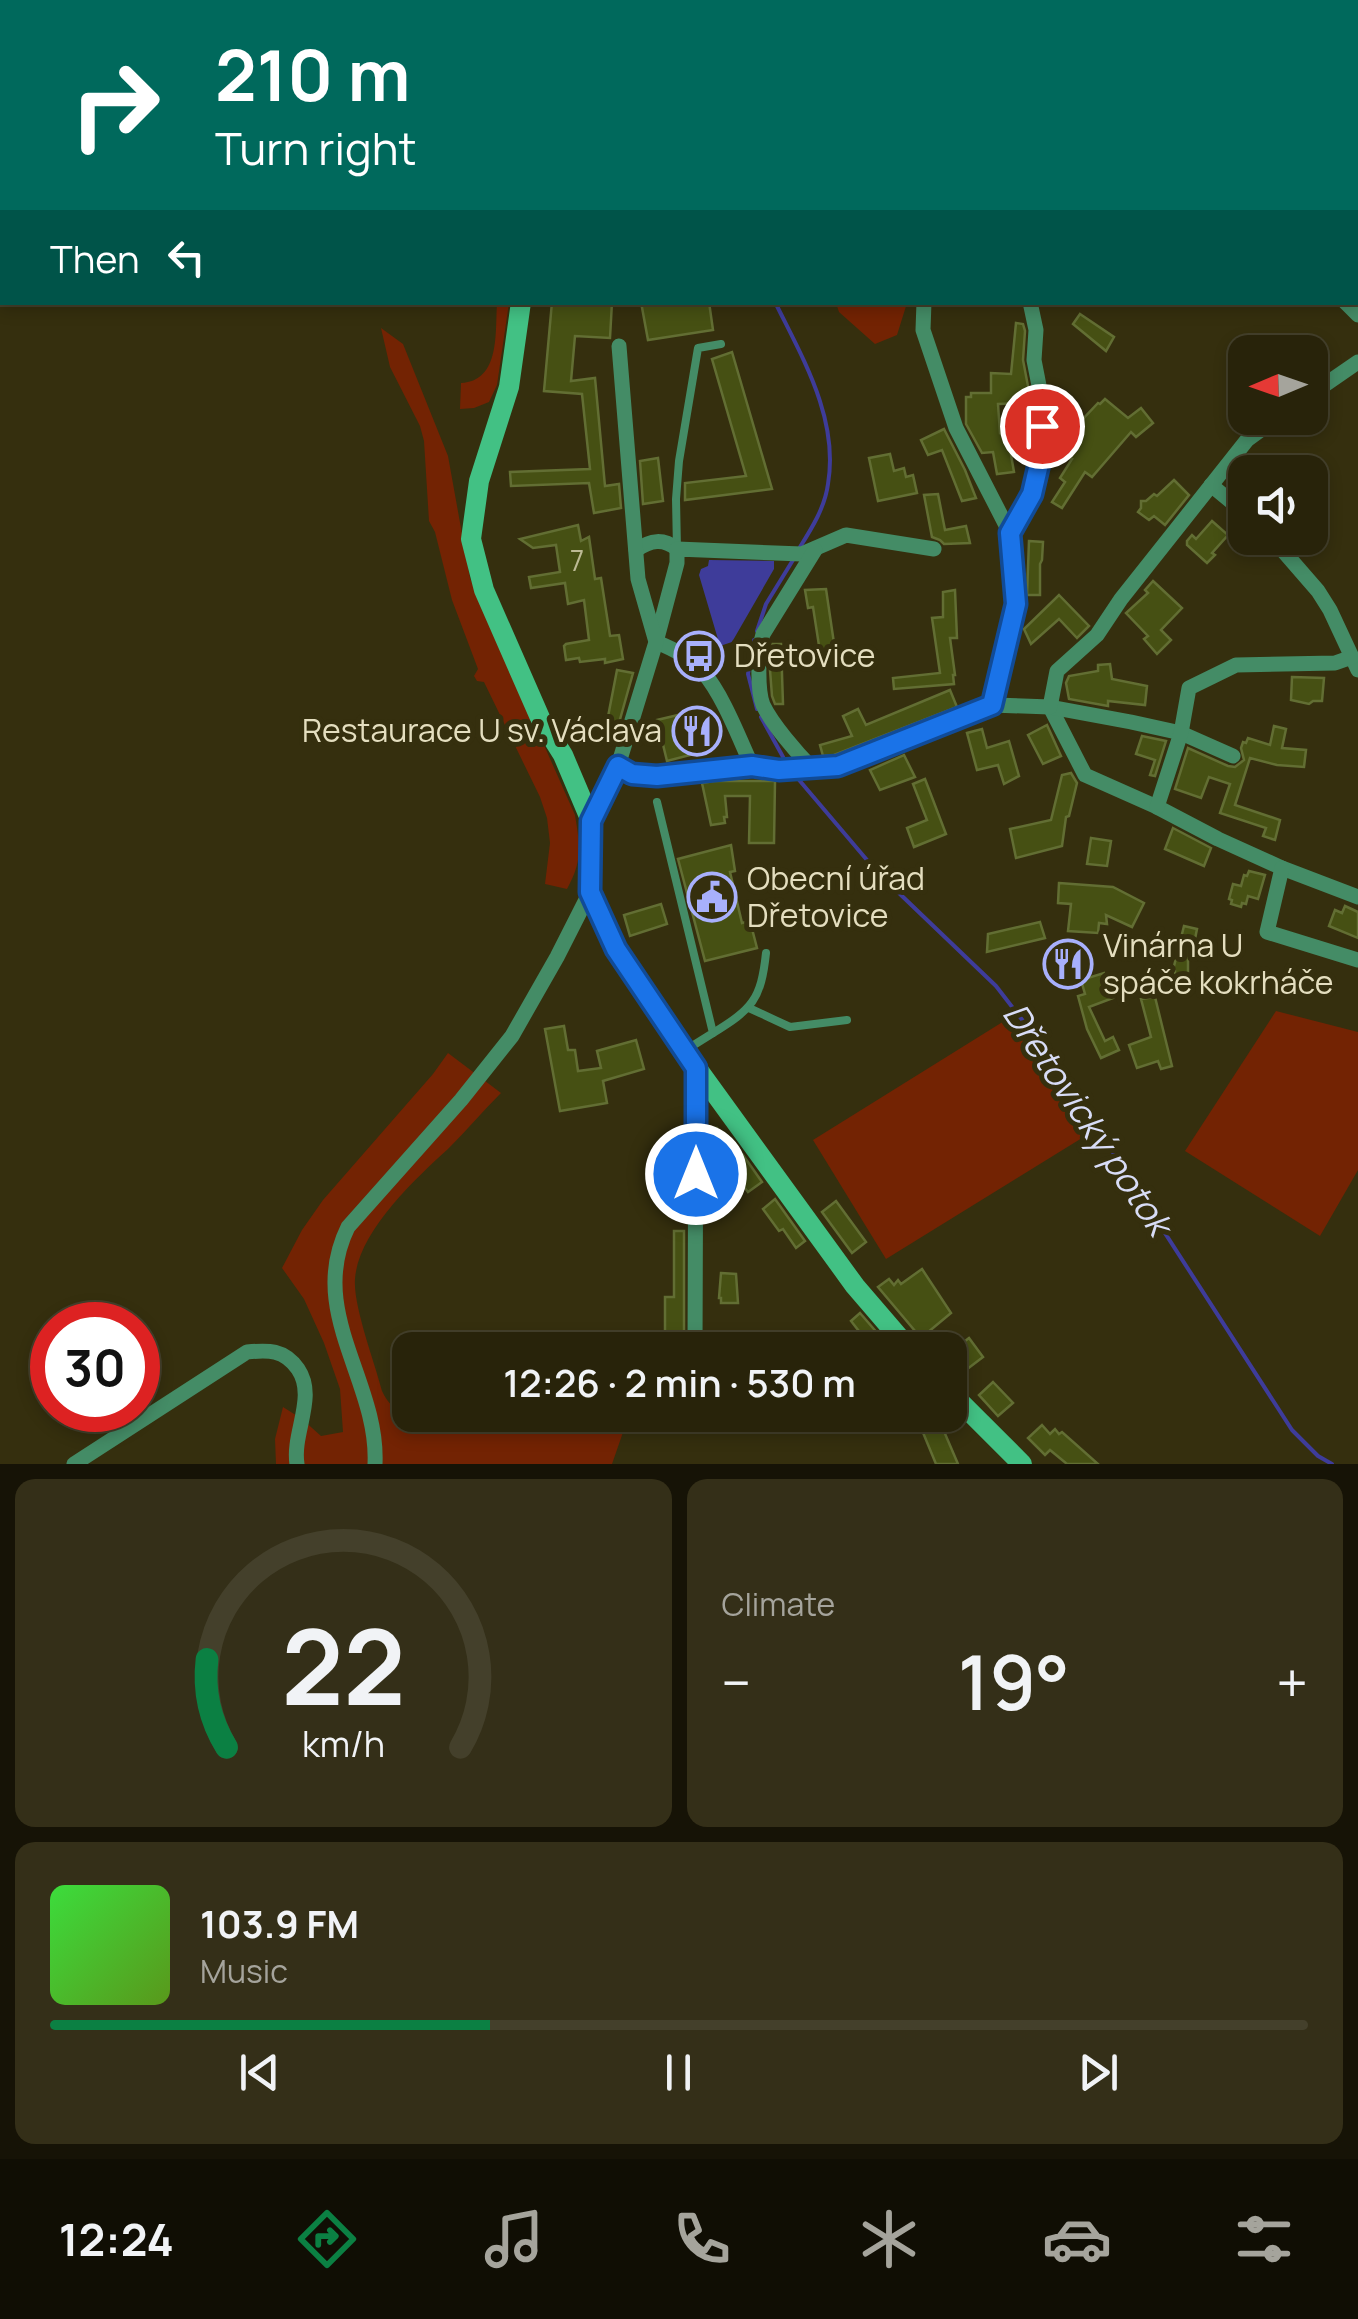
<!DOCTYPE html>
<meta charset="utf-8">
<style>
:root{--surface:#28230a;--page:#342f18;--text:#f1f3f6;--muted:#a5a49c;--line:#44402b;--accent:#0b8043}
body{margin:0;font-family:Manrope,sans-serif;background:var(--page);color:var(--text);height:100vh;display:flex;flex-direction:column;font-size:38px;white-space:nowrap}
*{box-sizing:border-box;margin:0}
p{font-size:32px;color:var(--muted)}
.icon{flex:none;width:55px;height:55px;fill:none;stroke:currentColor;stroke-width:2;stroke-linecap:round;stroke-linejoin:round}
.map{position:relative;height:1464px;overflow:hidden}
.drawer{display:flex;flex-direction:column;gap:15px;padding:15px;background:#161306;flex:1}
.drawer>*{flex:none}
.banner{position:absolute;left:0px;top:0px;width:1360px;height:305px;box-shadow:0 5px 15px #0003,0 0 0 2px var(--line);background:#00695c;color:#fff;overflow:hidden}
.needle{width:65px;rotate:268deg}
.fabs{position:absolute;left:1228px;top:335px;display:grid;gap:20px}
.fabs a{display:grid;place-items:center;width:100px;height:100px;border-radius:20px;background:var(--surface);box-shadow:0 5px 15px #0003,0 0 0 2px var(--line);font-size:50px}
.speed{position:absolute;left:30px;top:1302px;display:flex;gap:20px;font-size:50px;font-weight:700;text-align:center}
.speed>*{display:grid;place-content:center;width:130px;height:130px;border-radius:50%;background:var(--surface);box-shadow:0 5px 15px #0003,0 0 0 2px var(--line);line-height:1}
.speed .limit{border:15px solid #d22;background:#fff;color:#111}
.pin{position:absolute;display:grid;place-items:center;width:85px;height:85px;color:#fff;margin:-42px;border:5px solid #fff;border-radius:50%;box-shadow:0 2px 10px #0007}
.me{position:absolute;width:110px;margin:-55px;rotate:0deg;stroke-linejoin:round;filter:drop-shadow(0 0 8px #0008)}
.turn{display:flex;align-items:center;gap:35px;height:210px;padding:0 50px;font-size:45px}
.turn .icon{width:130px;height:130px;stroke-width:2.5}
.turn b{display:block;font-size:70px;line-height:85px}
.then{display:flex;align-items:center;height:95px;padding:0 50px;background:#0003;gap:20px;font-size:38px}
.big{font-size:75px;font-weight:600;line-height:1.1}
.drawer .tile{flex:1;display:flex;flex-direction:column;justify-content:center;gap:15px;min-width:0;padding:0 35px;border-radius:20px;background:var(--page)}
.drawer .dial{align-items:center;gap:0}
.dial svg{height:260px;overflow:visible;fill:none;stroke:var(--line);stroke-width:7;stroke-linecap:round;text-anchor:middle}
.dial text{fill:var(--text);stroke:none}
.song{display:flex;align-items:center;gap:30px}
.cover{width:120px;height:120px;border-radius:15px;background:linear-gradient(135deg,hsl(120 70% 55%),hsl(90 70% 35%))}
.played{height:10px;border-radius:5px;background:linear-gradient(90deg,var(--accent) 35%,var(--line) 35%)}
.keys{display:flex;justify-content:space-around;direction:ltr}
.heat{display:flex;justify-content:space-between;align-items:center;font-size:55px;direction:ltr}
.drawer .tiles{flex:1;display:grid;gap:15px;grid-template-columns:1fr 1fr}
.tile:last-child{grid-column:span 2}
.trip{position:absolute;left:392px;top:1332px;width:575px;height:100px;border-radius:20px;background:var(--surface);box-shadow:0 5px 15px #0003,0 0 0 2px var(--line);font-weight:600;line-height:100px;text-align:center}
.tab-bar{display:flex;height:160px;justify-content:space-around;align-items:center;background:#100e04;color:var(--muted)}
.tab-bar .icon{width:70px;height:70px}
.tab-bar .current{color:var(--accent)}
.tab-bar b{font-size:45px;color:var(--text)}
.map>svg:first-child{display:block}
.green{fill:#732303}
.water{fill:#3e3c9a}
.lines{fill:none;stroke-linecap:round;stroke-linejoin:round}
.stream{stroke:#3e3c9a;stroke-width:4}
.building{fill:#465013;stroke:#626e33;stroke-width:2.5}
.lane{stroke:#448c66;stroke-width:8}
.street{stroke:#448c66;stroke-width:15}
.secondary{stroke:#42c184;stroke-width:20}
.route-casing{stroke:#114b97;stroke-width:25}
.route{stroke:#1a73e8;stroke-width:18}
.labels{text-anchor:middle;stroke-width:10;stroke-linejoin:round;paint-order:stroke}
.number-label{font-size:28px;fill:#bcba94}
.poi-label{font-size:32px;fill:#e4debf;stroke:#352f0e;text-anchor:start}
.water-label{font-size:35px;font-style:italic;fill:#d8dcf6;stroke:#352f0e}
</style>
<div class="map">
<svg width="1358" height="1464" viewBox="0 0 1358 1464">
<rect width="100%" height="100%" fill="#352f0e"/>
<g class="green">
<path d="M 497,303 L 509,303 L 497,385 L 489,402 L 474,408 L 460,409 L 461,383 C 501,381 495,331 497,303 Z"/>
<polygon points="836,303 907,303 897,335 875,344 839,312"/>
<path d="M 381,328 L 403,344 L 448,456 L 470,578 L 575,815 C 580,846 583,860 567,889 L 545,884 L 550,843 L 547,818 L 540,797 L 484,682 L 477,681 L 474,676 L 478,669 L 452,600 L 435,532 L 429,521 L 424,441 L 420,426 L 390,367 Z"/>
<polygon points="1276,1011 1358,1032 1358,1170 1320,1236 1185,1151"/>
<polygon points="1009,1018 1082,1138 886,1259 813,1140"/>
<path d="M 448,1053 L 501,1093 C 483,1111 466,1131 448,1149 C 415,1179 358,1232 355,1279 C 353,1306 375,1363 382,1391 C 388,1404 395,1411 410,1411 L 410,1415 L 629,1415 L 612,1464 L 276,1464 L 275,1439 L 283,1407 L 302,1419 L 321,1436 L 343,1432 L 340,1389 L 324,1343 L 304,1299 L 282,1268 L 302,1230 L 323,1200 L 433,1074 Z"/>
</g>
<polygon class="water" points="709,560 774,561 774,569 732,642 720,646 699,575 701,569 708,566"/>
<g class="lines">
<g class="stream">
<polyline points="658,0 659,2"/>
<path d="M 775,302 C 803,359 839,419 828,484 C 825,507 812,528 800,547"/>
<polyline points="757,631 766,604 793,560"/>
<polyline points="754,640 748,674 757,709"/>
<polyline points="761,717 788,766"/>
<polyline points="794,774 878,873 996,986 1054,1061 1292,1430 1318,1456 1332,1464"/>
</g>
</g>
<g class="building">
<polygon points="552,302 612,302 610,338 575,336 571,381 595,378 605,486 619,484 621,508 594,513 589,483 511,486 510,472 590,469 582,394 544,391"/>
<polygon points="641,302 709,302 713,330 648,340"/>
<polygon points="1080,314 1114,337 1106,351 1073,324"/>
<polygon points="1016,323 1023,324 1025,331 1023,360 1031,402 1031,431 1024,430 1025,403 998,404 1000,433 1007,432 1014,472 997,474 993,452 982,453 966,424 966,397 971,397 971,393 991,393 991,373 1011,374"/>
<polygon points="732,352 772,489 685,500 685,483 746,476 712,359"/>
<polygon points="1105,399 1128,418 1141,408 1153,423 1136,437 1131,432 1092,477 1085,472 1062,508 1052,502 1065,482 1060,478 1072,459 1059,455 1063,450 1053,446 1053,432 1059,417 1080,422 1098,403 1100,404"/>
<polygon points="944,429 965,470 976,498 962,501 942,450 928,455 921,440"/>
<polygon points="890,454 894,471 904,468 906,477 913,475 917,493 878,501 869,458"/>
<polygon points="658,458 663,501 643,504 640,461"/>
<polygon points="1174,480 1189,495 1165,525 1154,516 1149,520 1138,512 1141,508 1141,501 1146,501 1154,494 1157,496"/>
<polygon points="938,494 945,530 966,526 970,543 944,544 940,540 932,537 924,495"/>
<polygon points="1212,521 1228,535 1212,553 1215,555 1207,563 1187,545 1187,541 1192,535 1196,539"/>
<polygon points="578,525 581,541 589,537 595,579 601,578 610,636 619,635 623,659 605,663 605,659 580,662 579,658 566,660 564,646 566,644 589,640 584,600 568,604 565,583 531,588 529,577 560,572 556,545 533,548 520,539"/>
<polygon points="1029,541 1043,542 1042,560 1040,564 1040,595 1027,595"/>
<polygon points="1153,581 1182,608 1161,630 1171,640 1157,654 1144,639 1148,636 1126,613 1148,593 1145,590"/>
<polygon points="826,589 835,650 820,652 813,607 808,608 805,590"/>
<polygon points="955,590 957,638 950,638 955,675 953,675 954,684 894,689 893,678 940,673 932,618 943,617 943,592"/>
<polygon points="1059,595 1089,626 1077,638 1059,619 1031,644 1024,629"/>
<polygon points="772,644 781,644 783,704 775,704 772,696 770,670"/>
<polygon points="1110,664 1112,679 1147,686 1145,705 1108,701 1108,706 1069,699 1066,683 1069,676 1098,671 1098,665"/>
<polygon points="617,670 633,673 617,730 606,727"/>
<polygon points="1292,677 1324,678 1322,701 1313,701 1309,704 1291,700"/>
<polygon points="950,690 957,707 834,755 823,756 820,745 852,736 843,716 858,709 866,725"/>
<polygon points="699,710 709,750 667,761 657,720"/>
<polygon points="1047,725 1061,756 1043,764 1028,735"/>
<polygon points="1274,726 1286,729 1282,748 1306,750 1304,767 1277,765 1250,758 1235,805 1280,820 1275,840 1263,836 1266,828 1220,813 1230,784 1209,777 1201,798 1175,789 1188,748 1228,766 1235,767 1244,760 1241,748 1243,742 1246,743 1248,738 1270,745"/>
<polygon points="982,729 987,748 1009,741 1019,776 1004,784 998,765 977,770 967,733"/>
<polygon points="1142,736 1166,741 1155,776 1150,775 1155,760 1136,754"/>
<polygon points="904,755 915,777 880,790 870,770"/>
<polygon points="1071,773 1077,783 1069,816 1066,817 1062,846 1016,858 1010,829 1051,820 1062,775"/>
<polygon points="925,779 946,834 914,847 907,828 927,820 913,784"/>
<polygon points="714,781 775,781 774,843 749,843 750,796 725,796 727,817 724,817 725,823 711,825 702,783"/>
<polygon points="1173,828 1211,848 1204,866 1165,849"/>
<polygon points="1091,838 1111,841 1107,866 1087,864"/>
<polygon points="731,845 735,871 730,872 742,923 750,921 757,948 705,961 678,859"/>
<polygon points="1249,871 1265,875 1258,899 1248,896 1246,904 1242,903 1241,907 1231,904 1232,900 1229,899 1233,884 1241,886 1244,875 1247,876"/>
<polygon points="1059,883 1113,887 1144,903 1132,927 1106,915 1107,924 1099,923 1098,933 1068,931 1071,904 1058,903"/>
<polygon points="661,904 667,924 630,936 624,915"/>
<polygon points="1345,906 1358,912 1358,938 1329,926 1335,910 1342,913"/>
<polygon points="1040,922 1045,938 987,952 988,934"/>
<polygon points="1184,926 1197,929 1191,959 1188,958 1188,993 1175,993 1175,971 1173,970"/>
<polygon points="1104,973 1113,998 1089,1007 1105,1041 1113,1037 1119,1050 1101,1058 1087,1029 1078,996 1085,994 1081,980"/>
<polygon points="1155,997 1172,1066 1161,1069 1158,1061 1137,1068 1129,1045 1151,1037 1141,999"/>
<polygon points="564,1026 568,1050 575,1050 578,1071 601,1068 597,1051 636,1040 644,1069 603,1081 607,1103 560,1111 545,1029"/>
<polygon points="707,1128 717,1128 719,1145 717,1210 707,1210"/>
<polygon points="743,1155 762,1182 748,1192 741,1183 736,1186 734,1162"/>
<polygon points="775,1199 805,1241 796,1248 783,1229 779,1231 763,1209"/>
<polygon points="836,1201 866,1242 852,1253 822,1212"/>
<polygon points="674,1231 684,1231 684,1333 665,1333 665,1297 674,1297"/>
<polygon points="922,1269 951,1313 921,1338 878,1287 889,1279 894,1285 898,1280 901,1284"/>
<polygon points="721,1273 736,1274 738,1303 721,1303 721,1298 719,1298"/>
<polygon points="860,1313 892,1350 872,1350 856,1332 858,1330 851,1321"/>
<polygon points="969,1338 983,1357 966,1370 952,1351"/>
<polygon points="993,1382 1013,1403 998,1416 979,1395"/>
<polygon points="923,1415 937,1415 958,1464 936,1464 917,1418"/>
<polygon points="1042,1425 1050,1434 1055,1429 1059,1434 1062,1432 1098,1464 1067,1464 1050,1450 1045,1455 1028,1438"/>
</g>
<g class="lines">
<g class="lane">
<polyline points="677,549 676,499 679,461 698,348 721,344"/>
<polyline points="657,802 713,1033 689,1048"/>
<polyline points="749,1008 790,1027 847,1020"/>
<path d="M 713,1033 C 752,1009 761,1000 766,953"/>
</g>
<g class="street">
<polyline points="1280,0 1282,2"/>
<polyline points="752,2 752,0"/>
<polyline points="1036,2 1037,0"/>
<polyline points="924,302 923,330 956,428 1010,533 1016,604 993,705"/>
<polyline points="1345,302 1358,315"/>
<polyline points="1310,395 1358,362"/>
<polyline points="1211,485 1245,513"/>
<polyline points="1010,533 1032,494 1042,451 1042,401 1034,360 1036,330 1030,302"/>
<polyline points="1272,538 1318,591 1330,610 1358,670"/>
<path d="M 636,550 C 651,540 663,538 677,549"/>
<polyline points="1050,707 1085,775 1157,807 1218,839 1282,868 1358,897"/>
<polyline points="1050,707 1131,722 1181,733 1233,756"/>
<polyline points="618,766 632,774 657,776 752,766 779,770 837,766 993,705 1050,707 1057,671 1097,635 1121,599 1247,440 1277,418"/>
<path d="M 752,766 C 739,738 723,695 703,672 C 691,658 674,649 656,642 L 677,563 L 677,549 L 802,554 L 846,535 L 934,549"/>
<path d="M 812,768 C 797,753 772,724 763,705 C 757,690 758,649 763,634 L 815,550"/>
<polyline points="1157,807 1181,733 1189,688 1236,665 1335,663 1352,657"/>
<polyline points="591,821 618,766 656,642 638,579 619,346"/>
<polyline points="1282,868 1267,932 1358,960"/>
<polyline points="695,1350 696,1067"/>
<path d="M 74,1464 L 247,1352 C 268,1350 284,1349 298,1369 C 317,1397 292,1433 297,1464"/>
<path d="M 375,1464 C 379,1381 306,1312 348,1227 L 461,1100 L 512,1036 L 557,957 L 590,892"/>
</g>
<g class="secondary">
<polyline points="506,0 506,2"/>
<polyline points="521,302 509,387 479,481 471,539 484,590 541,720 563,755 591,821 590,892 616,949 696,1067 855,1286 910,1350"/>
<polyline points="950,1392 1022,1464"/>
</g>
</g>
<g class="lines">
<g class="route-casing">
<polyline id="route" points="696,1174 696,1068 616,949 590,892 591,821 618,766 632,774 657,776 752,766 779,770 838,766 992,705 1016,604 1010,533 1032,494 1042,451 1042,426"/>
</g>
<use href="#route" class="route"/>
</g>
<defs>
<g id="bus-ring" transform="scale(2.5)"><circle r="9.5" fill="#352f0e" stroke="#a8b0fc" stroke-width="1.5"/><path d="M-5-6H5V4H4V6H2V4H-2V6H-4V4H-5ZM-3.5-4V0h7V-4ZM-3.5 1.2v1.5H-2V1.2ZM2 1.2v1.5H3.5V1.2Z" fill="#a8b0fc"/></g>
<g id="restaurant-ring" transform="scale(2.5)"><circle r="9.5" fill="#352f0e" stroke="#a8b0fc" stroke-width="1.5"/><path d="M-5-6h1v4h1v-4h1v4h1v-4h1v5L-1.5 .5V6h-2V.5L-5-1ZM5-6V6H3V1.5H1.5Q1.5-4 5-6Z" fill="#a8b0fc"/></g>
<g id="civic-ring" transform="scale(2.5)"><circle r="9.5" fill="#352f0e" stroke="#a8b0fc" stroke-width="1.5"/><path d="M-.6-6.5H3V-4.5H.6V-3L4-1V1h2V6H-6V1h2V-1L-.6-3ZM-1.2 2.5V6h2.4V2.5Z" fill="#a8b0fc"/></g>
</defs>
<g fill-rule="evenodd">
<use href="#bus-ring" x="699" y="656"/>
<use href="#restaurant-ring" x="697" y="731"/>
<use href="#civic-ring" x="712" y="897"/>
<use href="#restaurant-ring" x="1068" y="964"/>
</g>
<g class="labels">
<g class="number-label">
<text x="577" y="571">7</text>
</g>
<g class="poi-label">
<text x="734" y="667">Dřetovice</text>
<text x="662" y="742" text-anchor="end">Restaurace U sv. Václava</text>
<text x="747" y="890">Obecní úřad<tspan x="747" dy="37">Dřetovice</tspan></text>
<text x="1103" y="957">Vinárna U<tspan x="1103" dy="37">spáče kokrháče</tspan></text>
</g>
<g class="water-label">
<text transform="translate(1087 1119) rotate(56)" y="12">Dřetovický potok</text>
</g>
</g>
</svg>
<div class="fabs">
<a><svg class="needle" viewBox="-14 -14 28 28"><path d="M0-13l5 13h-10z" fill="#e53935"/><path d="M0 13l5-13h-10z" fill="#a5a49c"/></svg></a>
<a><svg class="icon" aria-label="sound" viewBox="0 0 24 24"><path d="M4 9h4l5-4v14l-5-4H4zM17 9q2 3 0 6"/></svg></a>
</div>
<div class="speed"><div class="limit">30</div></div>
<div class="pin" style="left:1042px;top:426px;background:#d93025"><svg class="icon" aria-label="arrive" viewBox="0 0 24 24"><path d="M6 21V4h12l-3 4 3 4H6"/></svg></div>
<svg class="me" style="left:696px;top:1174px" viewBox="-20 -20 40 40"><circle r="17" fill="#1a73e8" stroke="#fff" stroke-width="3"/><path d="M0-11L8 9 0 5-8 9z" fill="#fff"/></svg>
<div class="trip">12:26 · 2 min · 530 m</div>
<div class="banner">
<div class="turn"><svg class="icon" aria-label="right" viewBox="0 0 24 24"><path d="M7 20v-9h11M14 6l5 5-5 5"/></svg><div><b>210 m</b>Turn right</div></div>
<div class="then">Then<svg class="icon" aria-label="left" viewBox="0 0 24 24"><path d="M17 20v-9H6M10 6l-5 5 5 5"/></svg></div>
</div>
</div>
<section class="drawer">
<div class="tiles">
<div class="tile dial"><svg viewBox="0 0 100 80">
<path d="M14 69A42 42 0 1 1 86 69"/>
<path d="M14 69A42 42 0 0 1 8 42" stroke="#0b8043"/>
<text x="50" y="56" font-size="32" font-weight="700">22</text>
<text x="50" y="72" font-size="11">km/h</text>
</svg></div>
<div class="tile"><p>Climate</p>
<div class="heat"><a>−</a><b class="big">19°</b><a>+</a></div>
</div>
<div class="tile">
<div class="song"><i class="cover"></i><div><b>103.9 FM</b><p>Music</p></div></div>
<div class="played"></div>
<div class="keys"><svg class="icon" aria-label="previous" viewBox="0 0 24 24"><path d="M18 5L8 12l10 7zM5 5v14"/></svg><svg class="icon" aria-label="pause" viewBox="0 0 24 24"><path d="M8 5v14M16 5v14"/></svg><svg class="icon" aria-label="next" viewBox="0 0 24 24"><path d="M6 5l10 7-10 7zM19 5v14"/></svg></div>
</div>
</div>
</section>
<nav class="tab-bar">
<b>12:24</b>
<svg class="icon current" aria-label="directions" viewBox="0 0 24 24"><path d="M12 3l9 9-9 9-9-9zM9 14v-3h6M13 9l2 2-2 2"/></svg>
<svg class="icon" aria-label="music" viewBox="0 0 24 24"><path d="M9 18V5l10-2v13"/><circle cx="6" cy="18" r="3"/><circle cx="16" cy="16" r="3"/></svg>
<svg class="icon" aria-label="phone" viewBox="0 0 24 24"><path d="M5 4h4l2 5-3 2q2 4 5 5l2-3 5 2v4C11 20 4 13 5 4z"/></svg>
<svg class="icon" aria-label="climate" viewBox="0 0 24 24"><path d="M12 3v18M4 7l16 10M4 17L20 7"/></svg>
<svg class="icon" aria-label="car" viewBox="0 0 24 24"><path d="M5 17H2v-5l4-1 3-4h7l3 4 3 1v5h-3M9 17h6M6 11h13"/><circle cx="7" cy="17" r="2"/><circle cx="17" cy="17" r="2"/></svg>
<svg class="icon" aria-label="filters" viewBox="0 0 24 24"><path d="M4 7h16M4 17h16"/><circle cx="9" cy="7" r="2"/><circle cx="15" cy="17" r="2"/></svg>
</nav>
